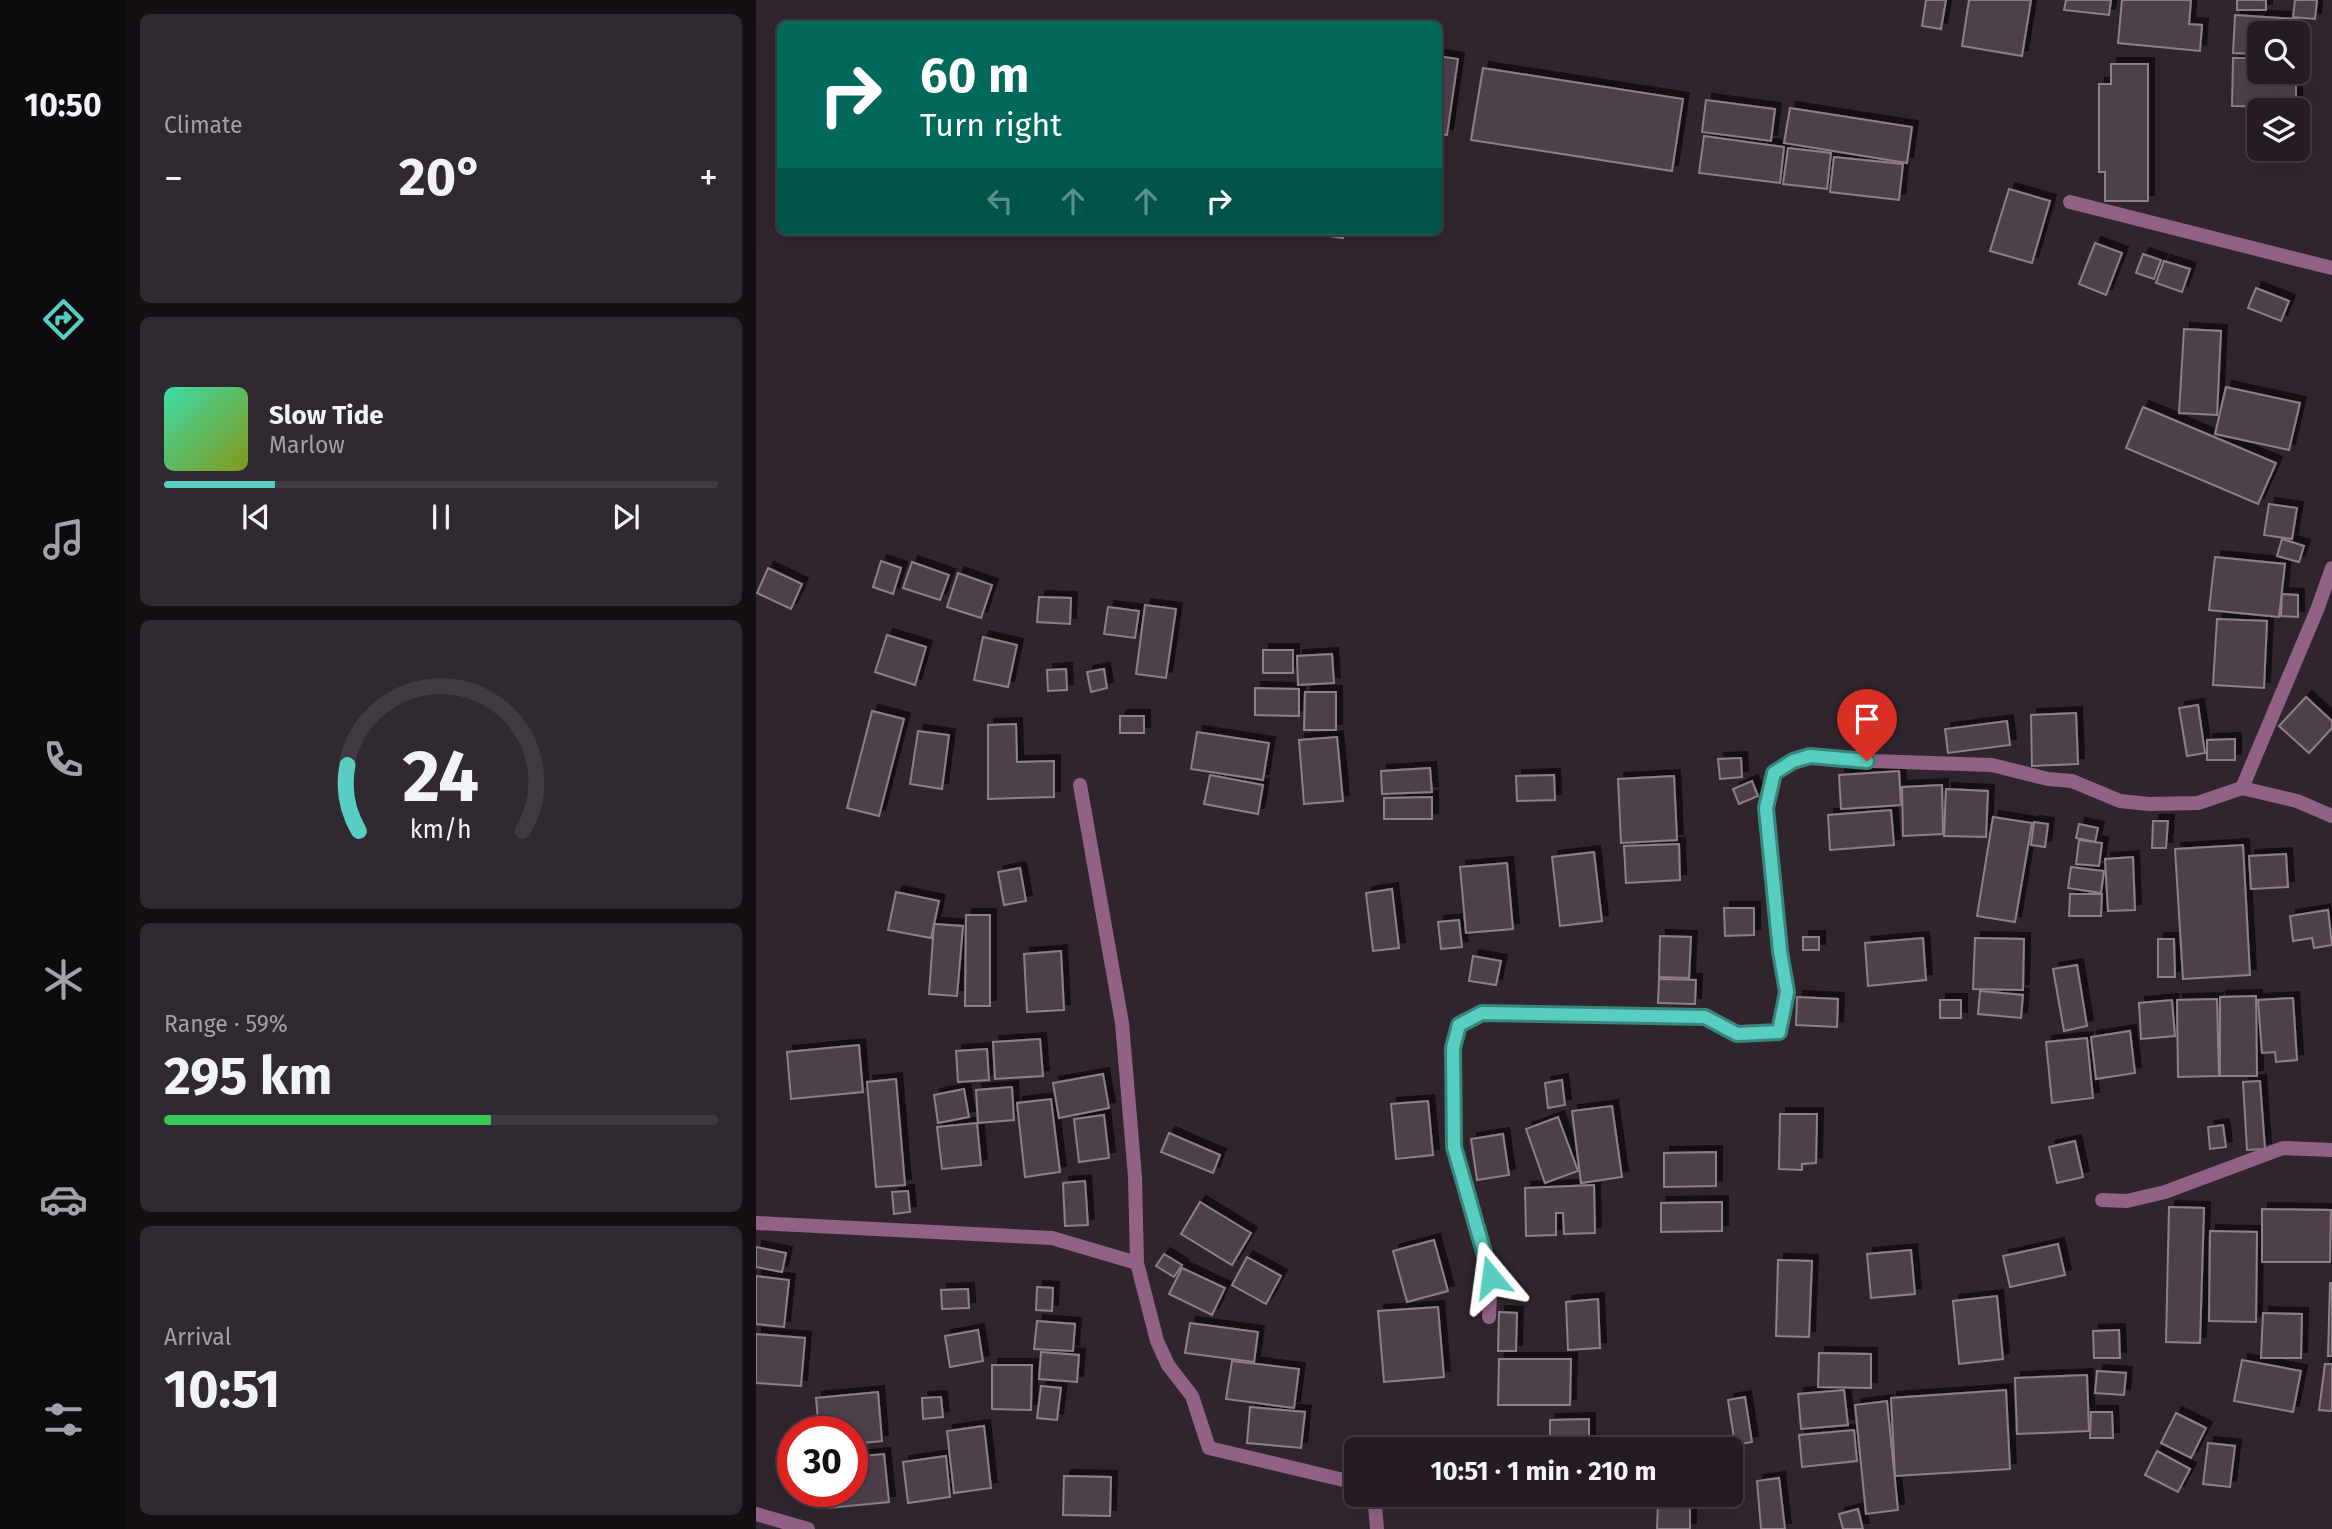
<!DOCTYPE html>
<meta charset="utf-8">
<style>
:root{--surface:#241c22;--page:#30292f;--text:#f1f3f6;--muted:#a3a1a5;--line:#413a40;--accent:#58cec1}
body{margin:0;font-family:"Fira Sans",sans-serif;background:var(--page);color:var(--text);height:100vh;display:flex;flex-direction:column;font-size:26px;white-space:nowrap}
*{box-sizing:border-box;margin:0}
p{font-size:23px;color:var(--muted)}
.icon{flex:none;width:38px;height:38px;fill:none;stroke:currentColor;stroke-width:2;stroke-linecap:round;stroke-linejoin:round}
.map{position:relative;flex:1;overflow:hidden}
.details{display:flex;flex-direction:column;gap:14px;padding:14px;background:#140f13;width:630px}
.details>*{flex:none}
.hud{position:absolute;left:21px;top:21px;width:665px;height:214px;border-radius:10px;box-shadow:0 7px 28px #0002,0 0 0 2px var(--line);background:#00695c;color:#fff;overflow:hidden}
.fabs{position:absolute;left:1491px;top:21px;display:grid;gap:14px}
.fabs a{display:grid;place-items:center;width:63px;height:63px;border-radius:10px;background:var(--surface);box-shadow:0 7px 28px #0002,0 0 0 2px var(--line);font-size:35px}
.speed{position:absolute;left:21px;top:1416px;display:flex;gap:14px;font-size:35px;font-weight:700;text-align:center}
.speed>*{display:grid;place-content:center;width:91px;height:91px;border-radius:50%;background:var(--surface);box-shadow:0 7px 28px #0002,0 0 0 2px var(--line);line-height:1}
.speed .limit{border:10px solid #d22;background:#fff;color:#111}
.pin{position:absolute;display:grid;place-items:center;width:60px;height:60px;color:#fff;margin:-72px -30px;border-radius:50% 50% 50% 0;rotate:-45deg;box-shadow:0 0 7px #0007}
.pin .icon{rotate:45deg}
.me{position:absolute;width:77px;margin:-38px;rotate:344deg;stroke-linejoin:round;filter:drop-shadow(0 0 5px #0008)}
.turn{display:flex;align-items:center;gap:24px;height:147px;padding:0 28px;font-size:32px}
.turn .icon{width:91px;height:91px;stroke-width:2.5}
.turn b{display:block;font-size:49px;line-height:60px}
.lanes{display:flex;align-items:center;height:66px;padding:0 28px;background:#0003;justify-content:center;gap:35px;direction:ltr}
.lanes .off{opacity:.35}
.big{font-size:52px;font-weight:700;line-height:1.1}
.details .tile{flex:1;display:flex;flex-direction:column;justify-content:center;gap:10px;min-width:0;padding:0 24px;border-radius:10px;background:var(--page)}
.details .dial{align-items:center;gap:0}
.dial svg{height:182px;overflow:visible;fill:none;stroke:var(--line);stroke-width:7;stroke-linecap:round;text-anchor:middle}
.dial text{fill:var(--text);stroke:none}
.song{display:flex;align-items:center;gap:21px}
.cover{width:84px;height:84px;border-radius:10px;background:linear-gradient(135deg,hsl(160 70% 55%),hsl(70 70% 35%))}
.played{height:7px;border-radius:4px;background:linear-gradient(90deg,var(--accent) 20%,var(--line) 20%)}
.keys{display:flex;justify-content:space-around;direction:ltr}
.heat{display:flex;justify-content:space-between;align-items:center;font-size:38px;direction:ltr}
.charge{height:10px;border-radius:5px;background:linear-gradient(90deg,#34c759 59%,var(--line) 0)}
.trip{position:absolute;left:588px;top:1437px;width:399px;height:70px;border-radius:10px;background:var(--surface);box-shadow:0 7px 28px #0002,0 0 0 2px var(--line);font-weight:700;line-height:70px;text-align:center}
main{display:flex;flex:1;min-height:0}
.tabs{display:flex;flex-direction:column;width:126px;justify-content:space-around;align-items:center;background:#0e0b0e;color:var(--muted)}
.tabs .icon{width:49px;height:49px}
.tabs .on{color:var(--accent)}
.tabs b{font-size:32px;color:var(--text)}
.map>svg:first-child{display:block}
.building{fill:#4e414b;stroke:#8d7e89;stroke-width:2;filter:url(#shadow)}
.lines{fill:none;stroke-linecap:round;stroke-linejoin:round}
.minor{stroke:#926186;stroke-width:14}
.route-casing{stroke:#39867d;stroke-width:18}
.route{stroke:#58cec1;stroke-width:12}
</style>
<main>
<nav class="tabs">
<b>10:50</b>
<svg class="icon on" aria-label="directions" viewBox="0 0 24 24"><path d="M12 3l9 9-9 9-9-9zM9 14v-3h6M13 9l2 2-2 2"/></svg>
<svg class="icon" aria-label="music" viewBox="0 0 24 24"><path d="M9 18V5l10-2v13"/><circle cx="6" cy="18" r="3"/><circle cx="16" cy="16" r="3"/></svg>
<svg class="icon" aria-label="phone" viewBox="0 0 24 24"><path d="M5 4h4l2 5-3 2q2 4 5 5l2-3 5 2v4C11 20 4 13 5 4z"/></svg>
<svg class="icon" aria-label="climate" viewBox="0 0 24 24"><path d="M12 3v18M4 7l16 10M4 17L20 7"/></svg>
<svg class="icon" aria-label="car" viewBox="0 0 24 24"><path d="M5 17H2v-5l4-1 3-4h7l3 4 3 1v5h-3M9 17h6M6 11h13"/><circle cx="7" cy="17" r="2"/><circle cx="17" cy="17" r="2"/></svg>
<svg class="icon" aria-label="filters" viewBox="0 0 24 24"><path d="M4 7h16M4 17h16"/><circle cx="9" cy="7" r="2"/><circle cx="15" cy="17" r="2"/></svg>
</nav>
<section class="details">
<div class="tile"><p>Climate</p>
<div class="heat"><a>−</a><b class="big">20°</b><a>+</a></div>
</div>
<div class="tile">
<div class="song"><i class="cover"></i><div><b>Slow Tide</b><p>Marlow</p></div></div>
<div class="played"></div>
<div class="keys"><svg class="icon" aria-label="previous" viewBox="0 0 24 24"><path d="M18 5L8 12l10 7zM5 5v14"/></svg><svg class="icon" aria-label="pause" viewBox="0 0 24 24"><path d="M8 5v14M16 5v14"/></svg><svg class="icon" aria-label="next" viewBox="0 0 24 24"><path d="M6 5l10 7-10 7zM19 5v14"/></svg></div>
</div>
<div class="tile dial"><svg viewBox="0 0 100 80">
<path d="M14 69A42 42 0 1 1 86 69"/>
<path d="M14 69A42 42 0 0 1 9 40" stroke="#58cec1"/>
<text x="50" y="56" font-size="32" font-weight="700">24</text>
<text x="50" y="72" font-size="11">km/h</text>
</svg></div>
<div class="tile"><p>Range · 59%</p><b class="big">295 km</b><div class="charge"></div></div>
<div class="tile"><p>Arrival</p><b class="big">10:51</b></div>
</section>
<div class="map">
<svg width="1576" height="1529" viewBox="0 0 1576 1529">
<defs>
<filter id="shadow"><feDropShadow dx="6" dy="-6" stdDeviation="0" flood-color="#0009"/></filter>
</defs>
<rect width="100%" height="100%" fill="#30252d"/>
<g class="building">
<polygon points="1170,0 1190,0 1185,29 1166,26"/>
<polygon points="1213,0 1275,0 1266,56 1206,46"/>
<polygon points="1310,0 1355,0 1353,15 1308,10"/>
<polygon points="1366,0 1435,0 1433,24 1446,25 1444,51 1362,43"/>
<rect x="1481" y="0" width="29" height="10"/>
<polygon points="1539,0 1561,0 1559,19 1537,17"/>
<polygon points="1479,15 1541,19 1540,33 1503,33 1503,54 1477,53"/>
<polygon points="682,56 702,59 691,135 682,134"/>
<polygon points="1477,58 1503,58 1503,72 1540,72 1540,107 1476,106"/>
<polygon points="1355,64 1392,64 1392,201 1349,201 1349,172 1343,172 1343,84 1355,84"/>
<polygon points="727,68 927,99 916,171 715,140"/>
<polygon points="950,100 1019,109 1015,141 946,132"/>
<polygon points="1034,108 1156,127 1151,163 1028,143"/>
<polygon points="948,136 1028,147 1024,183 943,173"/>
<polygon points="1032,148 1075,153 1071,189 1027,184"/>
<polygon points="1078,157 1147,164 1143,200 1074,192"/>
<polygon points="1253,189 1294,201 1276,263 1234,251"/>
<polygon points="555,231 588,231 587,238 554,233"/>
<polygon points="1339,243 1366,253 1350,295 1323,284"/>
<polygon points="1387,254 1405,260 1398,279 1380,273"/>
<polygon points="1408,261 1434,269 1426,292 1400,283"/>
<polygon points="1500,288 1533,301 1525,321 1492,308"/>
<polygon points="1428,329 1465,331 1461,415 1423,413"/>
<polygon points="1470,387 1544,403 1533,450 1459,434"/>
<polygon points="1387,407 1520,463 1502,504 1370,448"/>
<polygon points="1513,504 1541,508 1536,539 1508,535"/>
<polygon points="1526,539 1548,546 1543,562 1521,556"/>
<polygon points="1459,557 1529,564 1523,617 1453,610"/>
<polygon points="125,561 145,568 137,594 117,587"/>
<polygon points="156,562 193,575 184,600 147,588"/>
<polygon points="12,568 46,584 35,609 1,593"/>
<polygon points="202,573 236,585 225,618 191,607"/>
<polygon points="1526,594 1542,595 1542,617 1525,616"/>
<polygon points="283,597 315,598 314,624 281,622"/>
<polygon points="389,605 420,609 410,678 380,674"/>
<polygon points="352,607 383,611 379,638 348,634"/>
<polygon points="1461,619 1511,621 1508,688 1457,685"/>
<polygon points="131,635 170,647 159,685 119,672"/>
<polygon points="227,637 261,645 252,687 218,680"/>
<rect x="507" y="650" width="30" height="23"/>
<polygon points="576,654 578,683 542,685 541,656"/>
<polygon points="310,669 311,690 292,691 291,670"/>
<polygon points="348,669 351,688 335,692 331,672"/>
<polygon points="499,688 543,689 543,716 499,715"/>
<polygon points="549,692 580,692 580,730 548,730"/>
<polygon points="1550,697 1576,721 1576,728 1553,753 1523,726"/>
<polygon points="1442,705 1449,753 1431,756 1423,708"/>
<polygon points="116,711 148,719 123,816 91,808"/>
<polygon points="1320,713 1322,764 1276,766 1275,715"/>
<rect x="364" y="716" width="24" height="17"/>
<polygon points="1251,721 1254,745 1192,753 1189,729"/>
<polygon points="260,724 261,762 298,761 298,797 232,799 232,725"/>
<polygon points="162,731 193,735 186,789 154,784"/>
<polygon points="441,732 513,743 507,780 435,769"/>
<polygon points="581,737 587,801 548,804 543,740"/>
<polygon points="1479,739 1479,760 1451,760 1451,740"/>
<polygon points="985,758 986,777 964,779 962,759"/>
<polygon points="674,768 676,792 626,794 625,771"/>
<polygon points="1143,771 1145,805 1085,809 1083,775"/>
<polygon points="454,775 507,785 502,814 448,804"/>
<polygon points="798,775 799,800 761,801 760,776"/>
<polygon points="918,776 921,840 865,843 862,779"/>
<polygon points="996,781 1002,796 983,804 977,789"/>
<polygon points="1186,785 1187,834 1147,836 1146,787"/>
<polygon points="1190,789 1232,791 1230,837 1188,836"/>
<polygon points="676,797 676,819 628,819 628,798"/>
<polygon points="1135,810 1138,845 1074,850 1072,815"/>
<polygon points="1237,817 1276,823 1259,922 1221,916"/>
<polygon points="1397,821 1412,821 1410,848 1396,848"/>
<polygon points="1278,822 1292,824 1289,847 1275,845"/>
<polygon points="1323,824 1342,828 1339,842 1320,838"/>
<polygon points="1323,840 1346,843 1343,866 1320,864"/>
<polygon points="923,844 924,880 870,883 868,846"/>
<polygon points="1487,845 1494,975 1427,979 1419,849"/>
<polygon points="838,852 846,921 804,926 796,857"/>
<polygon points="1530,854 1532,887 1495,889 1493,856"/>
<polygon points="1377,857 1379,910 1352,911 1349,859"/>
<polygon points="751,863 757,929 710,933 704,867"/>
<polygon points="1315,867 1348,871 1345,893 1312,888"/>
<polygon points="264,868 270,901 248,905 242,872"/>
<polygon points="636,889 643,948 617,951 610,893"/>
<polygon points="140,892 183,901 175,938 132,930"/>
<polygon points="1314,894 1346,894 1345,916 1313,916"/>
<polygon points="968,908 998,908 998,935 969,936"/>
<polygon points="1572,910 1576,945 1558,948 1556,938 1537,941 1534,916"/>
<polygon points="210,915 234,915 234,1006 209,1006"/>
<polygon points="703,920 706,947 685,949 682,922"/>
<polygon points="178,924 207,926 201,996 173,994"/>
<polygon points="904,936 935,937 933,978 903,977"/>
<rect x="1047" y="937" width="16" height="13"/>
<polygon points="1167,938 1170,980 1112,986 1109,943"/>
<polygon points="1219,938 1268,939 1267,990 1217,989"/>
<polygon points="1402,939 1418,939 1419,977 1402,977"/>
<polygon points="305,951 308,1010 271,1012 268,954"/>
<polygon points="717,956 745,961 740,985 713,981"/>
<polygon points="1321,965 1331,1026 1308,1031 1297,969"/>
<polygon points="903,979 940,980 939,1004 902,1003"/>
<polygon points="1224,991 1267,995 1265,1018 1222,1014"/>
<polygon points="1500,996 1501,1076 1464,1076 1464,997"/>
<polygon points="1041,997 1082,999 1081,1027 1040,1025"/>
<polygon points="1537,998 1541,1060 1520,1062 1519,1052 1506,1053 1502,1000"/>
<polygon points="1461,999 1463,1076 1422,1077 1421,1000"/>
<rect x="1184" y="1000" width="21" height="18"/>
<polygon points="1416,1000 1419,1036 1385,1039 1383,1003"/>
<polygon points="1374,1031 1379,1073 1340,1079 1335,1037"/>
<polygon points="1331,1038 1337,1098 1296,1103 1290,1042"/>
<polygon points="284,1039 287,1076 239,1079 237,1042"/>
<polygon points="103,1045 107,1092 35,1099 31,1052"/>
<polygon points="231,1049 233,1080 202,1082 200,1051"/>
<polygon points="347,1074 353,1108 303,1118 297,1083"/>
<polygon points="140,1079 149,1185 120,1187 111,1082"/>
<polygon points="806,1080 809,1105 792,1108 789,1083"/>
<polygon points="1504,1081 1509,1149 1491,1150 1487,1082"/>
<polygon points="256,1087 258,1120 222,1123 220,1090"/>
<polygon points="208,1089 213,1117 182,1123 178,1095"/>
<polygon points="295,1099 304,1172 269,1177 261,1103"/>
<polygon points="672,1101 677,1155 640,1159 635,1104"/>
<polygon points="856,1106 866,1177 825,1183 816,1111"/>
<polygon points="1024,1114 1061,1114 1060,1163 1046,1164 1046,1170 1023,1169"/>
<polygon points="348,1115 353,1158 323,1162 318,1119"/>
<polygon points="802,1117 822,1171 789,1183 770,1129"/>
<polygon points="221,1123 225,1165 186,1169 181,1127"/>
<polygon points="1467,1125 1470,1147 1454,1149 1452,1127"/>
<polygon points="413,1133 464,1155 457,1173 405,1152"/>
<polygon points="747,1134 753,1175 721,1180 715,1139"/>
<polygon points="1319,1141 1327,1177 1301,1183 1293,1147"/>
<polygon points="960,1152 960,1186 908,1187 908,1153"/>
<polygon points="329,1181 332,1225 309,1226 307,1183"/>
<polygon points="838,1185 839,1233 808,1234 807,1213 800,1213 800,1235 770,1236 769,1188"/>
<polygon points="152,1191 154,1212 138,1214 136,1192"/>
<polygon points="444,1202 495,1233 476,1265 425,1234"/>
<polygon points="966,1202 966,1231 905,1232 905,1203"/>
<polygon points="1413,1207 1448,1208 1444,1343 1410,1342"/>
<polygon points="1506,1209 1575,1210 1574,1262 1506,1262"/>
<polygon points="1454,1231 1501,1232 1500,1322 1453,1321"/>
<polygon points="678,1240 692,1291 651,1302 637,1251"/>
<polygon points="1302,1244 1309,1275 1254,1287 1247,1256"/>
<polygon points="0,1247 30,1253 26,1272 0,1267"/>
<polygon points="1155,1250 1159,1294 1115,1298 1111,1254"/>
<polygon points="408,1254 426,1265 418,1277 400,1266"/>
<polygon points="491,1257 525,1276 510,1304 476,1285"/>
<polygon points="1022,1260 1056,1261 1053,1337 1020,1336"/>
<polygon points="426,1268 469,1288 456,1315 413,1294"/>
<polygon points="0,1276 33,1280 28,1327 0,1324"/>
<polygon points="1574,1283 1576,1283 1576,1356 1572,1356"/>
<polygon points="281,1287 297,1288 296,1311 280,1310"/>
<polygon points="212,1289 213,1308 186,1309 185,1290"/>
<polygon points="1241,1296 1247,1359 1203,1364 1197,1301"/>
<polygon points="842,1299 844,1348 812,1350 810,1302"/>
<polygon points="682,1307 688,1377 628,1382 622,1311"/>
<polygon points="743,1312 761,1313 760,1351 742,1351"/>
<polygon points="1507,1313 1546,1314 1545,1358 1505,1358"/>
<polygon points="281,1321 319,1324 317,1351 278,1349"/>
<polygon points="434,1323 502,1332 498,1362 429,1353"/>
<polygon points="222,1330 227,1361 194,1367 189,1336"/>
<polygon points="1363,1330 1364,1358 1338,1358 1337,1331"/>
<polygon points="0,1334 49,1338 45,1386 0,1383"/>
<polygon points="285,1352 323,1355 321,1382 283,1379"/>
<polygon points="1063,1353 1115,1354 1115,1388 1062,1387"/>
<polygon points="743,1359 815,1359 814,1405 742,1405"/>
<polygon points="1486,1360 1545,1371 1537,1412 1478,1401"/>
<polygon points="476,1361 543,1369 538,1408 470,1399"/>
<polygon points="1569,1364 1576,1364 1576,1411 1563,1410"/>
<polygon points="236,1365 276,1365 275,1410 236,1409"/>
<polygon points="1341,1371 1370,1373 1368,1395 1339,1393"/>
<polygon points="1331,1375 1333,1431 1261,1434 1259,1378"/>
<polygon points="285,1386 305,1388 301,1420 281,1418"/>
<polygon points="1088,1390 1092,1425 1045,1429 1042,1394"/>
<polygon points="1250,1390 1254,1469 1139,1476 1135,1398"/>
<polygon points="122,1392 126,1441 96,1444 96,1432 63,1432 60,1398"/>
<polygon points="185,1397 187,1417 167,1419 166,1398"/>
<polygon points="989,1397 996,1442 979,1445 972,1400"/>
<polygon points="1131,1401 1142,1510 1110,1514 1099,1405"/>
<polygon points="494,1407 549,1412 545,1448 491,1443"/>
<polygon points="1335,1412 1356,1412 1357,1438 1334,1438"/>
<polygon points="1420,1413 1450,1428 1435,1458 1405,1443"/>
<polygon points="833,1419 833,1449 794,1449 794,1420"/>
<polygon points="228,1426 235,1488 198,1493 191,1431"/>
<polygon points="1098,1430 1101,1461 1046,1467 1043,1435"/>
<polygon points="1452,1443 1479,1446 1474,1487 1447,1484"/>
<polygon points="1401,1451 1434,1469 1422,1492 1389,1475"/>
<polygon points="128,1454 133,1502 72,1508 70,1491 96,1491 96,1457"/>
<polygon points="190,1456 194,1497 152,1503 147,1462"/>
<polygon points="308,1476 355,1477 354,1516 307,1515"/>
<polygon points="1023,1478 1029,1529 1005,1529 1001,1481"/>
<rect x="774" y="1494" width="31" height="9"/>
<polygon points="808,1494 830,1494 830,1503 808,1504"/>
<polygon points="902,1503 934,1504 934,1529 901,1529"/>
<polygon points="1102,1509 1107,1529 1087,1529 1083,1514"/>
</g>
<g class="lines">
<g class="minor">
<polyline points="1314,202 1576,268"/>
<polyline points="324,785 366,1023 379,1177 381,1263"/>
<polyline points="1486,788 1541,801 1576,816"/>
<polyline points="1346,1200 1371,1201 1409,1192 1527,1148 1576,1150"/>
<polyline points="0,1223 296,1238 381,1263 401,1341 412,1365 436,1396 453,1448 600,1483"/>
<polyline points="733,1317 735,1277 698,1147 697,1048 703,1025 726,1013 949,1017 980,1034 1023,1032 1031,992 1024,951 1010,808 1018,773 1037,761 1054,756 1086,760 1236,765 1292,779 1316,781 1364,801 1393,804 1442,803 1486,788 1561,610 1576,568"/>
<polyline points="618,1494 621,1529"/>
<polyline points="0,1514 52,1529"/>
</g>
</g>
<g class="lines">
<g class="route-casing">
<polyline id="route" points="735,1277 698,1147 697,1048 703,1025 726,1013 949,1017 981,1034 1023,1032 1031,992 1024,951 1010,808 1018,773 1037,761 1054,756 1111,761"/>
</g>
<use href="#route" class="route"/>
</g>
</svg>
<div class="fabs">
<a><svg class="icon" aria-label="search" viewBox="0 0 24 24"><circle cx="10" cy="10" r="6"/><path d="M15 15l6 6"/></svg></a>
<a><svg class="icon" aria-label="layers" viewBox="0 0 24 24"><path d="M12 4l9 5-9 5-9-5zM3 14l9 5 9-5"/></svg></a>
</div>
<div class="speed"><div class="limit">30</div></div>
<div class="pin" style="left:1111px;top:761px;background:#d93025"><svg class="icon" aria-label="arrive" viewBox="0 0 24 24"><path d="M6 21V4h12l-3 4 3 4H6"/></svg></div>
<svg class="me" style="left:735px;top:1277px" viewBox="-20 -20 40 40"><path d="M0-17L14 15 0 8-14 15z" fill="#58cec1" stroke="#fff" stroke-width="4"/></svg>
<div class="trip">10:51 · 1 min · 210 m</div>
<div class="hud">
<div class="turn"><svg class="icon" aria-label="right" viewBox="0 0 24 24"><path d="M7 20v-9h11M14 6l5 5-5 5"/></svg><div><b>60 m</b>Turn right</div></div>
<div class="lanes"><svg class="icon off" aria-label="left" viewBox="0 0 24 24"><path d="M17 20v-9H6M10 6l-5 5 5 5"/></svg><svg class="icon off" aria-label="ahead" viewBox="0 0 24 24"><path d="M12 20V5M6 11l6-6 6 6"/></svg><svg class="icon off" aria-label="ahead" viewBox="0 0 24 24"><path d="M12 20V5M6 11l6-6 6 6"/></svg><svg class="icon" aria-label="right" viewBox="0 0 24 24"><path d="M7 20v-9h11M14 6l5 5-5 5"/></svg></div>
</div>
</div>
</main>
